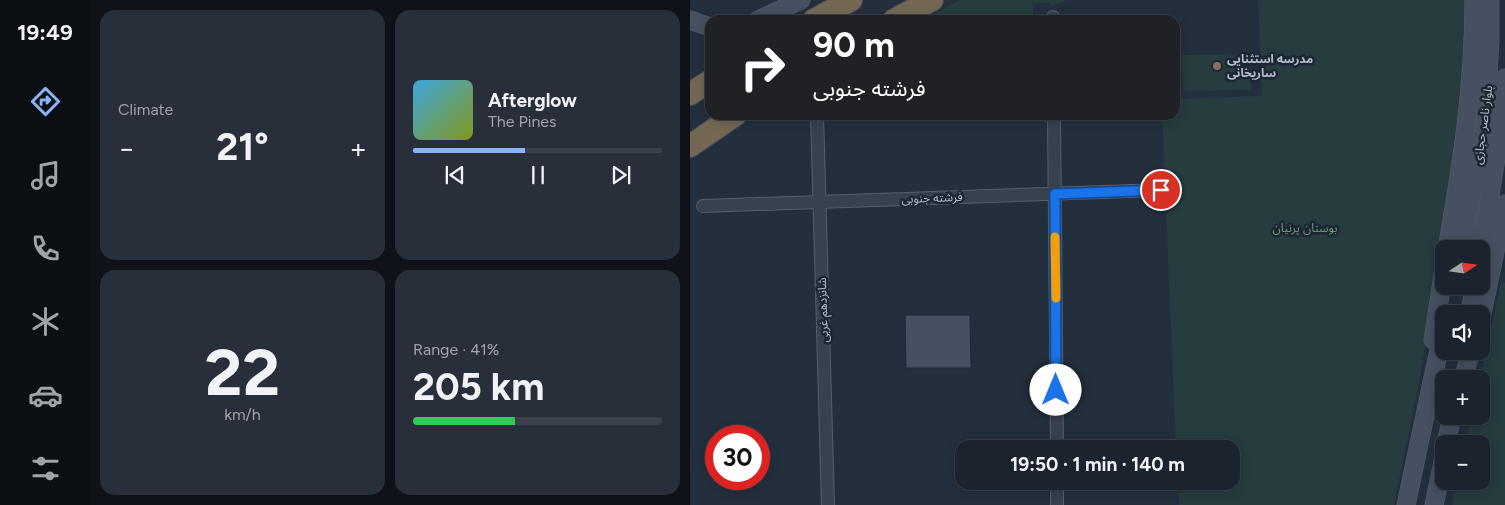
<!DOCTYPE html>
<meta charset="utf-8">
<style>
:root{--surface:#1b232e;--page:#282f3a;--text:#f1f3f6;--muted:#a0a4aa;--line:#39404a;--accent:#8ab4f8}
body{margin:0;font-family:Figtree,"Noto Sans Arabic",sans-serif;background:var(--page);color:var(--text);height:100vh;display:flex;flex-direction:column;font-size:19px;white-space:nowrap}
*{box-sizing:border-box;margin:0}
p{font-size:16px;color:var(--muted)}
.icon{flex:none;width:28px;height:28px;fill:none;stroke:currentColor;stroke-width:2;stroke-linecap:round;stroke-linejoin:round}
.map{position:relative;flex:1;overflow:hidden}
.drawer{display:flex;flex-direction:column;gap:10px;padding:10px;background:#0f1319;width:600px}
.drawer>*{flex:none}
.guide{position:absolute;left:15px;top:15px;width:475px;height:105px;border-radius:15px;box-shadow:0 2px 12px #0003,0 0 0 1px var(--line);background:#202124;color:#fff;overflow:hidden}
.needle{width:32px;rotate:77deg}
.buttons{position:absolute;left:745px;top:240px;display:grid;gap:10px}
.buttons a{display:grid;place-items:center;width:55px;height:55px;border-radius:10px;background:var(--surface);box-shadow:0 2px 12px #0003,0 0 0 1px var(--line);font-size:25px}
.speed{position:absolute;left:15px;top:425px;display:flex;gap:10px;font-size:25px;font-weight:700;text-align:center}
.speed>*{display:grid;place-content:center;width:65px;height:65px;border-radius:50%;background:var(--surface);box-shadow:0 2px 12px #0003,0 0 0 1px var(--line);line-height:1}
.speed .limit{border:8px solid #d22;background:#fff;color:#111}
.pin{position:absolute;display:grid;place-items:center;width:42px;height:42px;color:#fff;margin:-21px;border:2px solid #fff;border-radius:50%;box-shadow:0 1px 5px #0007}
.me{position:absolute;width:55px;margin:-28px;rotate:0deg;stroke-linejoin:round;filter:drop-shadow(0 0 4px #0008)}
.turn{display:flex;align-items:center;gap:18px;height:105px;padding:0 25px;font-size:22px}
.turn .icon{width:65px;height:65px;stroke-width:2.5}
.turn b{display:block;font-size:35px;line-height:42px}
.big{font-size:38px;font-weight:700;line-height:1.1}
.drawer .widget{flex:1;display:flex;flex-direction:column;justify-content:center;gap:8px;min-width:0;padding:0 18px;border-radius:15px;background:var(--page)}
.drawer .dial{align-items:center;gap:0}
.dial b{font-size:65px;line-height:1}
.song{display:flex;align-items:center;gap:15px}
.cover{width:60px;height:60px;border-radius:8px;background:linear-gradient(135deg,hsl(200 70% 55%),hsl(70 70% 35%))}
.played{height:5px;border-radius:2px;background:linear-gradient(90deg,var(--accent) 45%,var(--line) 45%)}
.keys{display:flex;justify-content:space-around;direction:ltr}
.heat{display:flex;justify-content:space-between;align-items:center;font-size:28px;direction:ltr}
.charge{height:8px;border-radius:4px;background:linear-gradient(90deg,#34c759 41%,var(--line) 0)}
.drawer .tiles{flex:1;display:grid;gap:10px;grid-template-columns:repeat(2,1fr)}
.trip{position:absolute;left:265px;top:440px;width:285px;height:50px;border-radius:15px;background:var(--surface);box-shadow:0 2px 12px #0003,0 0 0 1px var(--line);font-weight:700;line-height:50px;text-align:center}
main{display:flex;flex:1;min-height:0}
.menu{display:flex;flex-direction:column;width:90px;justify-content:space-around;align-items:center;background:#0b0e12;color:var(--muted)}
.menu .icon{width:35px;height:35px}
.menu .on{color:var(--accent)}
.menu b{font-size:22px;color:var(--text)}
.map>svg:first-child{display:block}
.green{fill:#263c3f}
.building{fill:#455162;stroke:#1f2835}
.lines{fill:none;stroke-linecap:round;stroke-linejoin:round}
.street-casing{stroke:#565f6c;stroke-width:14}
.secondary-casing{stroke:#565f6c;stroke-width:19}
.highway-casing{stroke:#434c59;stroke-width:24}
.street{stroke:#38414e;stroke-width:12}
.secondary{stroke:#465061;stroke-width:18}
.highway{stroke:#746855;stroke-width:22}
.route-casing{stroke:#114b97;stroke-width:12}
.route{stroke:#1a73e8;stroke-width:9}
.slow{stroke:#f59e0b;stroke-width:9}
.education-dot{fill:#8d6e63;stroke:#1d2633;stroke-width:2}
.labels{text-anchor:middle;stroke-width:5;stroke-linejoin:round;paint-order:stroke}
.poi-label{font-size:12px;font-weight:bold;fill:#b4bcc9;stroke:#1d2633;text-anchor:start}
.street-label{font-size:12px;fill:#b4bcc9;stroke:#1d2633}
.park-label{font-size:12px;fill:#6b9a76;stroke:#1d2633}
</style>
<main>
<nav class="menu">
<b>19:49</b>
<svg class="icon on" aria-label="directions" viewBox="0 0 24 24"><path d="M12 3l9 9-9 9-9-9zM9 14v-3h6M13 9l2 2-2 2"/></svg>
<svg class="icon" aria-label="music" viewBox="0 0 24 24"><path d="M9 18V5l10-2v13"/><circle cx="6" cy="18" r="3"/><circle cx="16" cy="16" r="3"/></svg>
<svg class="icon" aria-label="phone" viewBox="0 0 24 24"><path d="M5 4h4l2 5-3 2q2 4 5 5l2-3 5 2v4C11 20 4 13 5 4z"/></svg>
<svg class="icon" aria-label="climate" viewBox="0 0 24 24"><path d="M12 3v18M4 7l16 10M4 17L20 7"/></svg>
<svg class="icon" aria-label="car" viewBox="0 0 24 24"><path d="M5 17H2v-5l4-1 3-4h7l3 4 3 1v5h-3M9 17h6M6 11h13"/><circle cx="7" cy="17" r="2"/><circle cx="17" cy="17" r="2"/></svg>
<svg class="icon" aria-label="filters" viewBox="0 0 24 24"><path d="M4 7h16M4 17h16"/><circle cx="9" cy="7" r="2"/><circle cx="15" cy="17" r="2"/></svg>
</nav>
<section class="drawer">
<div class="tiles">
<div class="widget"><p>Climate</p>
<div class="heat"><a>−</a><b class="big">21°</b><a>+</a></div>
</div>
<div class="widget">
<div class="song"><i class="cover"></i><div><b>Afterglow</b><p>The Pines</p></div></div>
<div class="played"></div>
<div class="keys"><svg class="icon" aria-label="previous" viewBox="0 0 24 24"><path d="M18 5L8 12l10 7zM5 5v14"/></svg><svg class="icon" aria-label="pause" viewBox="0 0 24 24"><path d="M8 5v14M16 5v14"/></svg><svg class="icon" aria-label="next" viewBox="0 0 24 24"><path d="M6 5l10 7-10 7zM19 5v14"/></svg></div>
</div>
<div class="widget dial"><b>22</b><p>km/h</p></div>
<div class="widget"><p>Range · 41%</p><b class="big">205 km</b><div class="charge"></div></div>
</div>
</section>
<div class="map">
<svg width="815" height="505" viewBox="0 0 815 505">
<rect width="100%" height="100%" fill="#242f3e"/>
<g class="green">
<polygon points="270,0 377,0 362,6 359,3 343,3 343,20 232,20"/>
<polygon points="568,0 779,0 765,179 744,287 730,378 704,505 489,505 488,481 541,481 541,449 486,449 472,115 485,115 485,99 572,96"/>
<polygon points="560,54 561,90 493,91 492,55"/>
<polygon points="811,283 815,283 815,505 762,505 767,481 791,481 791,444 776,444 782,416 791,416 790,379"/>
</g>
<polygon class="building" points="215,315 280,315 281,368 216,368"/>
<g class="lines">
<g class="street-casing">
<g id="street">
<polyline points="363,17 363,20"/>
<polyline points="127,115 138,505"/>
<polyline points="364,115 367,449"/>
<polyline points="13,206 471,190"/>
<polyline points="367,481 367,505"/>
</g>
</g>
<g class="secondary-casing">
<g id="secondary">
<polyline points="0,20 20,27"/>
<polyline points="68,20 111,0"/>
<path d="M 757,249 C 772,163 784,87 784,0"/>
<polyline points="771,249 795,124 800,39 800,0"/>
<polyline points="791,249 811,128 815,78"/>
<polyline points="780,314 784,286"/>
<polyline points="791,318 815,204"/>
<polyline points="743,340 754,269"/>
<polyline points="773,379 781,351"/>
<polyline points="756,444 762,416"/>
<polyline points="716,505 754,326"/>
<polyline points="744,505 754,457"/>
</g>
</g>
<g class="highway-casing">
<g id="highway">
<polyline points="124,20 161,0"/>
<polyline points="204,20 242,0"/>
<polyline points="0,94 20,81"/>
<polyline points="0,146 45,115"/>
</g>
</g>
<use href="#street" class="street"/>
<use href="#secondary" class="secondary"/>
<use href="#highway" class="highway"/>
</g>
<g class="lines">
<g class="route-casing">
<polyline id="route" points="366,390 365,194 471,190"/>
</g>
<use href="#route" class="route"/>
<polyline class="slow" points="365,237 366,298"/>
</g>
<circle class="education-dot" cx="527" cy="66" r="5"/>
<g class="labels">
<g class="poi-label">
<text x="537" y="63">مدرسه استثنایی<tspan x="537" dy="14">ساریخانی</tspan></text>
</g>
<g class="street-label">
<text transform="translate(793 125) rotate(-82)" y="4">بلوار ناصر حجازی</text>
<text transform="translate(242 198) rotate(-2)" y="4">فرشته جنوبی</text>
<text transform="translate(133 310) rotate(-92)" y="4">شانزدهم غربی</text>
</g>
<g class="park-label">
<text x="615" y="232">بوستان پرنیان</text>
</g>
</g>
</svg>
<div class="buttons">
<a><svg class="needle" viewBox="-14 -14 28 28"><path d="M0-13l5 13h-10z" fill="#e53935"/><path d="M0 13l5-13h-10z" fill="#a0a4aa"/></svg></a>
<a><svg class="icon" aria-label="sound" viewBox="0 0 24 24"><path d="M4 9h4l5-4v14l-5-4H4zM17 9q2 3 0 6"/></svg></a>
<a>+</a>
<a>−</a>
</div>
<div class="speed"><div class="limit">30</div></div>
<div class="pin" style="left:471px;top:190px;background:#d93025"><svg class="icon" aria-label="arrive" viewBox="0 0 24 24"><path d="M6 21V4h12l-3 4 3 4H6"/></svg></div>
<svg class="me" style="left:366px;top:390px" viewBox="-20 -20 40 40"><circle r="19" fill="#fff"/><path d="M0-13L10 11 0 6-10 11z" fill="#1a73e8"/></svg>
<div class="trip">19:50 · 1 min · 140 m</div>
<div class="guide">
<div class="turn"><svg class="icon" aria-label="right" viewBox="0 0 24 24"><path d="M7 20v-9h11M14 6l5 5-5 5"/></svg><div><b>90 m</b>فرشته جنوبی</div></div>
</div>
</div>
</main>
